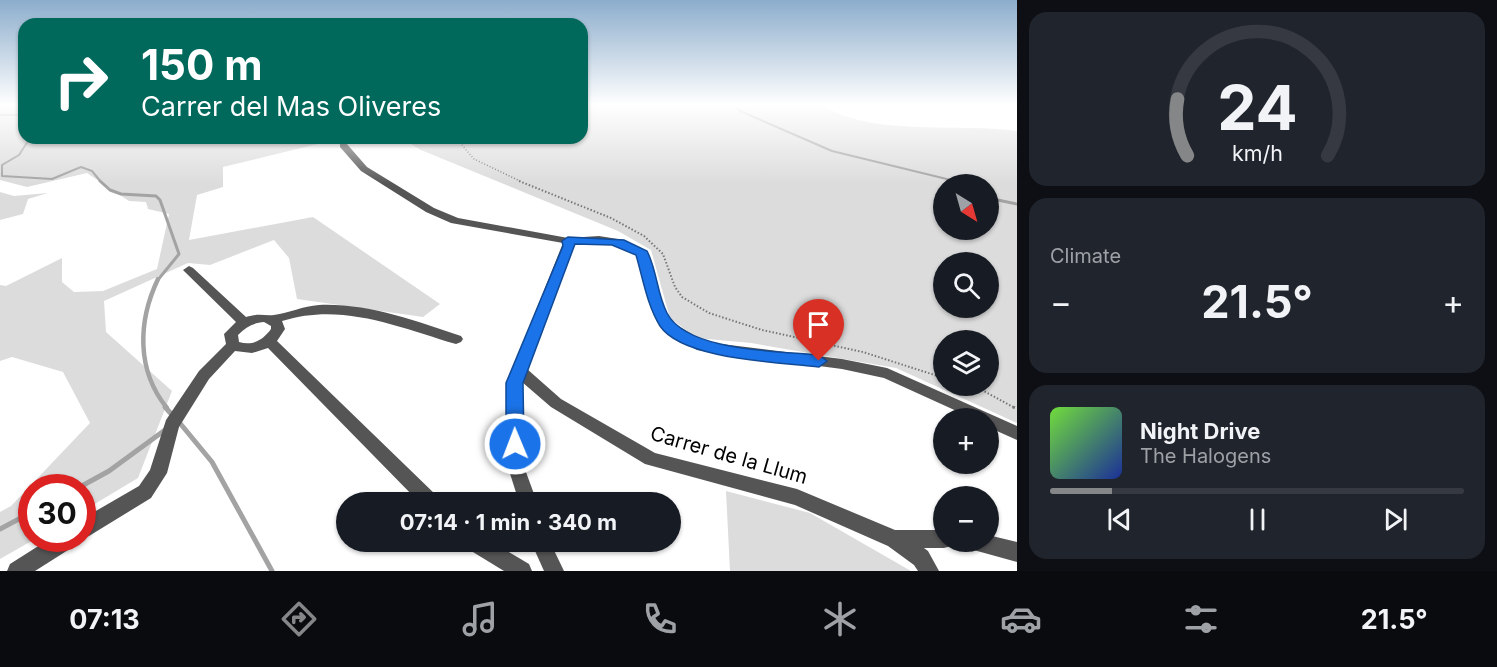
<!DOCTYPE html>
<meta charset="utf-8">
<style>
:root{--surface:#171b24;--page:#20242c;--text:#f1f3f6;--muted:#9ea1a6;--line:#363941;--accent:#858687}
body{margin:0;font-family:Inter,sans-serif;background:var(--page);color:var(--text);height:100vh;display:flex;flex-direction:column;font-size:22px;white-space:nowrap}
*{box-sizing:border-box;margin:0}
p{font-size:20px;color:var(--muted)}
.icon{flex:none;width:33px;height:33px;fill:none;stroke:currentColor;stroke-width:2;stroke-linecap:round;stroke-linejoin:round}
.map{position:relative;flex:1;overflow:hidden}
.details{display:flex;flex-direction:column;gap:12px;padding:12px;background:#0d0f14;width:480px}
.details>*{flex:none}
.guide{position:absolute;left:18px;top:18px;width:570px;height:126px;border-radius:18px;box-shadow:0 2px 4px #0004;background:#00695c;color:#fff;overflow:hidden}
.needle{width:39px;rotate:143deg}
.controls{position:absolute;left:933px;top:174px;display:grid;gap:12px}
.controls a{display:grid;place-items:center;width:66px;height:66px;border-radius:50%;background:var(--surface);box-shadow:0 2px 4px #0004;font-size:30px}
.speed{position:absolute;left:18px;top:474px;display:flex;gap:12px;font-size:30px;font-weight:700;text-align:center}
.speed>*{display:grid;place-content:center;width:78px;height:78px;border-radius:50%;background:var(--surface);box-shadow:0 2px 4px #0004;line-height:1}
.speed .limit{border:9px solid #d22;background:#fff;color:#111}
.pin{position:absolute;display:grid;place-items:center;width:51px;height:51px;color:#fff;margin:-62px -26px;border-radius:50% 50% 50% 0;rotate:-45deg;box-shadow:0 0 6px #0007}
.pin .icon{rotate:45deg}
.me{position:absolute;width:66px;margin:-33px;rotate:359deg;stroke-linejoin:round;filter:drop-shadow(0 0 4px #0008)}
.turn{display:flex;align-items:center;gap:21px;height:126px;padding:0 24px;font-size:27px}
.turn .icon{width:78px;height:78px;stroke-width:2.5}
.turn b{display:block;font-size:42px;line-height:51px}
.big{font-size:45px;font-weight:700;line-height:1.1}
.details .card{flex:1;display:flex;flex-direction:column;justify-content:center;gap:9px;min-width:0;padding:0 21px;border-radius:18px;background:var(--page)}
.details .dial{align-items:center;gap:0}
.dial svg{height:156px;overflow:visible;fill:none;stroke:var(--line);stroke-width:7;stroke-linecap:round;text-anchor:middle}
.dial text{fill:var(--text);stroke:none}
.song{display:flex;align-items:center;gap:18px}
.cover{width:72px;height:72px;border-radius:9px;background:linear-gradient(135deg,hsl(100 70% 55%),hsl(230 70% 35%))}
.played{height:6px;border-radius:3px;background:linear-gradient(90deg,var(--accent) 15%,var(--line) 15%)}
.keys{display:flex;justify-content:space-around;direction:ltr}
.heat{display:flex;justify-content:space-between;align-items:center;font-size:33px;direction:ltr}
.trip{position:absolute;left:336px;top:492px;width:345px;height:60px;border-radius:30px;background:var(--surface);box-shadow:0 2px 4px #0004;font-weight:700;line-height:60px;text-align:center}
.menu{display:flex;height:96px;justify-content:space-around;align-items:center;background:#090b0e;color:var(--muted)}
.menu .icon{width:42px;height:42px}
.menu .on{color:var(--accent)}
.menu b{font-size:27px;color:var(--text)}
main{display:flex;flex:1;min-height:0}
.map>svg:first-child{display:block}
.green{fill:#dcdcdc;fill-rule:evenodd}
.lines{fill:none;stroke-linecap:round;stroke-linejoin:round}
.stream-far3{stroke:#a3a3a3;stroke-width:2}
.stream-far2{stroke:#a3a3a3;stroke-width:3}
.stream-far1{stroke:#a3a3a3;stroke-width:4.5}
.stream{stroke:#a3a3a3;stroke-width:5}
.path-far2{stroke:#777;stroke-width:1.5;stroke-dasharray:1 2;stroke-linecap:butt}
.path-far1{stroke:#777;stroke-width:2;stroke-dasharray:1.5 2;stroke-linecap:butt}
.path{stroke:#777;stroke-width:3;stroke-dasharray:2 4.5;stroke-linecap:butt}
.street{fill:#555;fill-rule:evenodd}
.route{fill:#1a73e8;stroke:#114b97;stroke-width:1.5}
.labels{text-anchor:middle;stroke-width:4.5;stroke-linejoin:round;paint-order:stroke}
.near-street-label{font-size:20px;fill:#000;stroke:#fff}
</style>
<main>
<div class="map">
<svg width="1017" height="571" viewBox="0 0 1017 571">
<rect width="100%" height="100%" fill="#fff"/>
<g class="green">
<path d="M 582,104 L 822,104 C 865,137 964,123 1017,131 L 1017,423 L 896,368 L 751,343 L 696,338 L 670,318 L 651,250 L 618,231 L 421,150 L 401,138 L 582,138 ZM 944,184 L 988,184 L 988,230 L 944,230 ZM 944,262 L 988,262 L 988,308 L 944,308 ZM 944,340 L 988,340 L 988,386 L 944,386 Z"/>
<polygon points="24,105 24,138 342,138 223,167 223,187 197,195 189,240 313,217 440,304 423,317 297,299 289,258 274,240 210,265 188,263 104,301 106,332 172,391 138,478 83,511 82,488 32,488 32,538 35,539 0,559 0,512 11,506 90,423 63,372 12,357 0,361 0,285 6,286 62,258 62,282 74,292 103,291 157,269 169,214 148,209 146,202 129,201 87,173 27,187 0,180 0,106"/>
<polygon points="0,192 14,196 48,193 28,199 23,214 0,220"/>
<polygon points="726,491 810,513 911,571 730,571"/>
</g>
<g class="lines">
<g class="stream-far3">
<polyline points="733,104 740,111 832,151 959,182"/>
<polyline points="0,115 24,115"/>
<polyline points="30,138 19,155 2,165 2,176 52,179 81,167 92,171 101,182"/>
</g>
<g class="stream-far2">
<polyline points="100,181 110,190 121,194 156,196 160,200 179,254 157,281"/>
<polyline points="956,181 964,184"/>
<polyline points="988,198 1017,204"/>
</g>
<path class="stream-far1" d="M 158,279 C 138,321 136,370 167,408"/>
<g class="stream">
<polyline points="165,407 174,417"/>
<polyline points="179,422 212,462 272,571"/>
<polyline points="78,488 109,471 165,430"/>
<polyline points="0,529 32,512"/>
</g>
<polyline class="path-far2" points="456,138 474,159 522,182"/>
<g class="path-far1">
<polyline points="519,181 611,218 644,236 663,254 675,287 682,297 709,313 762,330 863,352 944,378"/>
<polyline points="968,386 980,389 1015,408"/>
</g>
<polyline class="path" points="1013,407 1017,409"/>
<g class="street">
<path d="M 340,143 L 346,143 L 367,167 L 434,208 L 458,218 L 568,238 L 599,236 L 624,240 L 648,253 L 665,311 L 672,322 L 705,342 L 842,359 L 887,368 L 1017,426 L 1017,440 L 988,427 L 988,418 L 972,418 L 884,378 L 842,369 L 697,350 L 662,328 L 653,311 L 637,255 C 614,242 599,242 574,244 L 527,369 L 561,399 L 655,453 L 797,489 L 895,530 L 944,530 L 944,542 L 952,542 L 951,546 L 944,548 L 924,548 L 928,551 L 939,571 L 918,571 L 914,565 L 888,546 L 795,505 L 645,464 L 551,407 L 522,382 L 523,464 L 537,502 L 519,502 L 507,464 L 507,383 L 563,243 L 451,223 L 426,212 L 361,171 L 340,147 Z"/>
<path d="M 189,266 L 193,268 L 246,317 C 259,313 264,316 274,315 C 289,313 303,306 319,305 C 368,303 415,321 461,336 L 463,339 L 461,342 L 456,344 C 398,327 342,302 282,321 L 285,329 L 277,341 L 437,496 L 440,502 L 419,502 L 268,348 L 252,353 L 235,351 L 209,379 L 179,427 L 167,473 L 151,498 L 89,536 L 82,539 L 81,538 L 82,538 L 82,519 L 139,486 L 150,470 L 166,420 L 199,371 L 226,344 L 224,334 L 236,322 L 185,272 L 183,270 ZM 264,322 L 271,326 L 271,329 C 263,340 253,346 239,342 L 238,335 C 246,327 253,323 264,322 Z"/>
<polygon points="988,535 1017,542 1017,562 970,549 968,542 988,542"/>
<polygon points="51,538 78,538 76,545 35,571 7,571 10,564"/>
<polygon points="466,542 492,542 529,564 532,571 504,571 468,549"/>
<polygon points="531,542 550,542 564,571 544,571"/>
</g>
</g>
<linearGradient id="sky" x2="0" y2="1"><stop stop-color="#8cadcc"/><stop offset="0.57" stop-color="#fff"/><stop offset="1" stop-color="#fff" stop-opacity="0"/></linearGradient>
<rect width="1017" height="184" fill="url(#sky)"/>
<path class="route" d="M 568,237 L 624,240 L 647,251 C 657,270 657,294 667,313 C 687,352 780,351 819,355 L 827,361 L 819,367 C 780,362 683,360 660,326 C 647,305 643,279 636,255 L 612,245 L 575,244 L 523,383 L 524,444 L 521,449 L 515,452 L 508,449 L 506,444 L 506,383 L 563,246 L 562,241 Z"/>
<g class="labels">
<g class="near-street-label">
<text transform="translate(729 455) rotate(16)" y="7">Carrer de la Llum</text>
</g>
</g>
</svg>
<div class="controls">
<a><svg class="needle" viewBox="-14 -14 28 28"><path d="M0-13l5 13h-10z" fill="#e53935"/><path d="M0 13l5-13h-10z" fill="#9ea1a6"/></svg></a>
<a><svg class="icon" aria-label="search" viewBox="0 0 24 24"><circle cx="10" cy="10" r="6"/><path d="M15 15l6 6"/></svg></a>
<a><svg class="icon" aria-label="layers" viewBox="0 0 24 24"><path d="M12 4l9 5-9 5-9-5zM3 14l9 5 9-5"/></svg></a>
<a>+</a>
<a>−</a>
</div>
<div class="speed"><div class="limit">30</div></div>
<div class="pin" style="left:819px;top:361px;background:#d93025"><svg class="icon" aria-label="arrive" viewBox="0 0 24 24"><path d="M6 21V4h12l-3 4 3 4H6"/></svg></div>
<svg class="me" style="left:515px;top:444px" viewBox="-20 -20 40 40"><circle r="17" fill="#1a73e8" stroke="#fff" stroke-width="3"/><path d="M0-11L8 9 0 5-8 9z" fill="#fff"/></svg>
<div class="trip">07:14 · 1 min · 340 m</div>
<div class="guide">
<div class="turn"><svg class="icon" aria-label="right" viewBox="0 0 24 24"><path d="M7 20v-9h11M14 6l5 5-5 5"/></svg><div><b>150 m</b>Carrer del Mas Oliveres</div></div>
</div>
</div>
<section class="details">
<div class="card dial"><svg viewBox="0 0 100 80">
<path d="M14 69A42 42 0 1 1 86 69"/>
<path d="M14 69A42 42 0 0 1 9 40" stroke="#858687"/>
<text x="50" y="56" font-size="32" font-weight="700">24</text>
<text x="50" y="72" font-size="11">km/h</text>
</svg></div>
<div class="card"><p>Climate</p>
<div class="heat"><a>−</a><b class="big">21.5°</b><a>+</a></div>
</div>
<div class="card">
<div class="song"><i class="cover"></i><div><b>Night Drive</b><p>The Halogens</p></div></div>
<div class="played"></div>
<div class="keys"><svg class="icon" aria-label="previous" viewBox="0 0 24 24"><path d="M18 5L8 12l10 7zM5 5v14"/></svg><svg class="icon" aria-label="pause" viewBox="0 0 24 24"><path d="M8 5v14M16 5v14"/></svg><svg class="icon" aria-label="next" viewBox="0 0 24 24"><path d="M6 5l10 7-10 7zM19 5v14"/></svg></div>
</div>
</section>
</main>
<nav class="menu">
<b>07:13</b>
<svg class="icon on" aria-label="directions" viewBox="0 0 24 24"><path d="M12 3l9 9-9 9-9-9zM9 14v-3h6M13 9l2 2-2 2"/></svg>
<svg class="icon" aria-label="music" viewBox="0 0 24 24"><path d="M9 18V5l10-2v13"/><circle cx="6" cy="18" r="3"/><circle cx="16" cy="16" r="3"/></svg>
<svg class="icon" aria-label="phone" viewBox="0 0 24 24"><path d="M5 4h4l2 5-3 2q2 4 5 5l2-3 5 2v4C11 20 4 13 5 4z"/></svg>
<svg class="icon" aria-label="climate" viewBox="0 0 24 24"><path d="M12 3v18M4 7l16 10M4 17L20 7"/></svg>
<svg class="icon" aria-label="car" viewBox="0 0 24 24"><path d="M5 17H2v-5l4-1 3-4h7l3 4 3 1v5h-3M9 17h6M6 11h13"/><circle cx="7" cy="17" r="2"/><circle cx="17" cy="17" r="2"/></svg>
<svg class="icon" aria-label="filters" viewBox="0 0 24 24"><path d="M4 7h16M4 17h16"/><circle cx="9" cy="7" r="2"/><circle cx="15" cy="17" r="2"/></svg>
<b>21.5°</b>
</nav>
